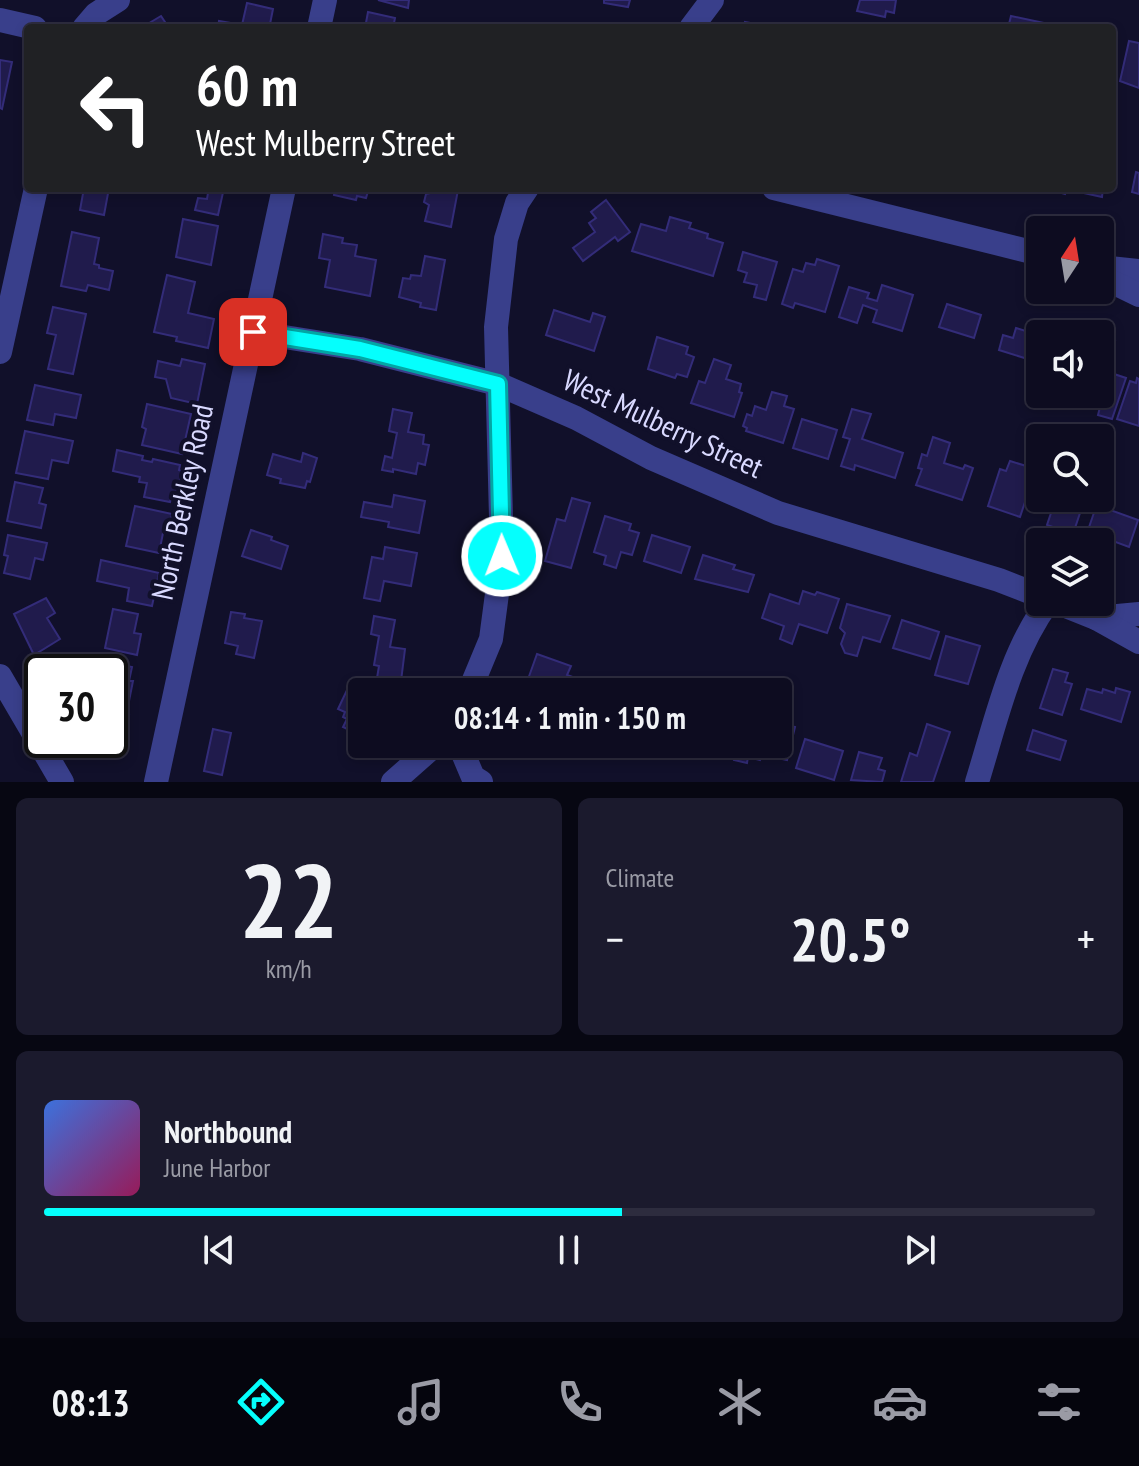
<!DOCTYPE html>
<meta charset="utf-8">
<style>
:root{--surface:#0d0c20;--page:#1b1a2d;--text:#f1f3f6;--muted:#9a9ba5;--line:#2d2c3e;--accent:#05fffd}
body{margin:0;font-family:"PT Sans Narrow",sans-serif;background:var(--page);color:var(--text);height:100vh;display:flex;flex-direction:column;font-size:30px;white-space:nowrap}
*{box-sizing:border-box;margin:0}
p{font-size:26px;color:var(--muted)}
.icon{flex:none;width:44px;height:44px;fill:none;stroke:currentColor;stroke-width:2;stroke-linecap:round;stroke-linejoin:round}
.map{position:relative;height:782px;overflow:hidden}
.panel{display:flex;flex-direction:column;gap:16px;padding:16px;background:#070712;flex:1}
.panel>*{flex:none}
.banner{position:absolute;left:24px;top:24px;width:1092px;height:168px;border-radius:8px;box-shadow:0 4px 12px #0003,0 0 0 2px var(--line);background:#202124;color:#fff;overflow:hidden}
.needle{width:52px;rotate:12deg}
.fabs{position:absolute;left:1026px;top:216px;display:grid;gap:16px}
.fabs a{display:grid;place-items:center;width:88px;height:88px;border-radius:8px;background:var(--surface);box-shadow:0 4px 12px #0003,0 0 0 2px var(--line);font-size:40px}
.speed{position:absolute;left:24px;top:654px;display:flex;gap:16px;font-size:40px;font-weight:700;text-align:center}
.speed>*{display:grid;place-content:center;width:104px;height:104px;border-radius:50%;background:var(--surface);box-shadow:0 4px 12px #0003,0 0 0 2px var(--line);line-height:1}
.speed .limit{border:4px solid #111;border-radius:12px;background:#fff;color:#111}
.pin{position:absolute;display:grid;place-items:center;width:68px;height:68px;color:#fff;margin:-34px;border-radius:16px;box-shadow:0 4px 12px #0006}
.me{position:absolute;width:88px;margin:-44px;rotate:359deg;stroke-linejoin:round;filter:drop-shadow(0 0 6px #0008)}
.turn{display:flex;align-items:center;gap:28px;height:168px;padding:0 40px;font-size:36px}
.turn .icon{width:104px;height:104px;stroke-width:2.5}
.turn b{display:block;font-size:56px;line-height:68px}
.big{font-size:60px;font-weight:600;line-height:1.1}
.panel .card{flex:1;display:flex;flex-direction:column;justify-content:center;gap:12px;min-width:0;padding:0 28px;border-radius:12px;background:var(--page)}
.panel .dial{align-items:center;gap:0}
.dial b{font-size:104px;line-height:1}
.song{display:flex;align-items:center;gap:24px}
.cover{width:96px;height:96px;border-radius:12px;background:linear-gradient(135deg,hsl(220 70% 55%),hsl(330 70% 35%))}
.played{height:8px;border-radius:4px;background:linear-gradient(90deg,var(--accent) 55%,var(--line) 55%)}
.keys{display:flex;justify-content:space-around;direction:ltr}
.heat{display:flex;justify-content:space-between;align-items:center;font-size:44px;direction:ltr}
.panel .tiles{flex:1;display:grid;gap:16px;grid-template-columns:1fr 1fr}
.card:last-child{grid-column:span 2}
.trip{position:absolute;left:348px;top:678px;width:444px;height:80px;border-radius:8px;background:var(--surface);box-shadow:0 4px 12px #0003,0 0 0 2px var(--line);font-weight:600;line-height:80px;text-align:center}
.tabs{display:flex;height:128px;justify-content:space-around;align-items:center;background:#05050d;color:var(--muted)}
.tabs .icon{width:56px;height:56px}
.tabs .on{color:var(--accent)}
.tabs b{font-size:36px;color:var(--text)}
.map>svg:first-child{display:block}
.building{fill:#201b4c;stroke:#332c79;stroke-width:2}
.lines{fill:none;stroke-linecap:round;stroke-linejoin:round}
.minor{stroke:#393f8b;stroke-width:24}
.route-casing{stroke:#03a6a4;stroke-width:20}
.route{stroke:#05fffd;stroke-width:14}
.labels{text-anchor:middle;stroke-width:8;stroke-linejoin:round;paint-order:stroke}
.street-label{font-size:30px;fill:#d9d9ff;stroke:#11102a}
</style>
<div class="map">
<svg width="1139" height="782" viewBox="0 0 1139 782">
<rect width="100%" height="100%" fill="#11102a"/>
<g class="building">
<polygon points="378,0 409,0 408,8"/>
<polygon points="604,0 630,0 628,7 604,3"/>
<polygon points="860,0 896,0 894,13 886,11 885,17 857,11"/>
<polygon points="247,3 273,9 270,24 274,25 273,28 218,28 219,21 242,25"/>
<polygon points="368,12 395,18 393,28 365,28"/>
<polygon points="161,16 169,28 141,28"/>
<polygon points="1011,16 1044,23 1042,28 1008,28"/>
<polygon points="745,22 772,27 772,28 744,28"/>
<polygon points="1129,41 1139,43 1139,88 1120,81"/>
<polygon points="0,60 12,62 2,109 0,108"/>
<polygon points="1136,172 1139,173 1139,194 1132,192"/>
<polygon points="84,188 109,188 104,215 80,210"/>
<polygon points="197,188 224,188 218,215 195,210 198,198 207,199 208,193 196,190"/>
<polygon points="335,188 369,188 366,198 357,196 356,200 334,195"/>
<polygon points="432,188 458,190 451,227 425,221 429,205 424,202 426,194 431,193"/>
<polygon points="1044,188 1066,188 1065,194"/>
<polygon points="1080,188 1103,188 1102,197 1079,192"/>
<polygon points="606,200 630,232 618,241 615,237 583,261 573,248 595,232 589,223 596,218 591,212"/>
<polygon points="670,217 691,223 689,228 708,234 707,238 723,243 713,276 632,251 641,224 666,231"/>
<polygon points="183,219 218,226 211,265 176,257"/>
<polygon points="72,232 99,238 94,264 99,265 99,268 113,271 109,290 88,285 86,291 61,286"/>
<polygon points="323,234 343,238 342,243 357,245 355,256 376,260 370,296 325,287 330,260 319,258"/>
<polygon points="743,252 777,262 766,300 754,297 757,285 744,282 747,273 738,270"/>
<polygon points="425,256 445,260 436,310 420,307 421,303 399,297 403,278 410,279 411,275 421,276"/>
<polygon points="817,259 839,266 825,312 795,303 793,308 782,304 793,269 803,272 806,263 815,265"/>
<polygon points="167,275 195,282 188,313 214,319 208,348 176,341 177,337 154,332"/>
<polygon points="882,285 913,295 902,331 873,322 877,310 863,305 857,323 839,317 849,287 869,293 867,298 877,301"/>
<polygon points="947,304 981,315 974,338 939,327"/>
<polygon points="53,307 86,314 73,374 48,369 56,335 47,333"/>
<polygon points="554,310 590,322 593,313 605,317 594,351 546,335"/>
<polygon points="1016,328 1035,334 1037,329 1051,334 1040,334 1040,363 999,350 1003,335 1013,338"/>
<polygon points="1100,336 1115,341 1105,371 1126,378 1112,419 1098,415 1101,403 1074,394 1100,394"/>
<polygon points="657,337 688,347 686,354 694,357 687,377 677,374 675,378 648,369"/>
<polygon points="182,359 205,364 197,404 171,398 166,379 155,377 158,361 180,366"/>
<polygon points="714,359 731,365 726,379 741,384 739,392 742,393 734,417 691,403 699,381 705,383"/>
<polygon points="1137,378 1139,379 1139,426 1117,419 1130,381 1136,383"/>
<polygon points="35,385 81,395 76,418 55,414 53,425 27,420"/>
<polygon points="772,392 787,396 784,406 794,409 783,443 746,431 747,428 743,426 747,414 752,416 755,406 766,410"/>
<polygon points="147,404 191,414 182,454 142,445 146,429 142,427"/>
<polygon points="393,409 412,413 408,432 424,435 423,444 429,445 425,465 418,463 416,474 393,469 393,472 382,470 385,456 392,458 397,433 389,431"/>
<polygon points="852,409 871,414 862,439 903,453 895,478 855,465 854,470 841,466 850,439 843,437"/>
<polygon points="802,419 837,430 828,459 793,448"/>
<polygon points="25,431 73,441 68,463 52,460 48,479 16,473"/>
<polygon points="933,437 950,443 944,463 963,469 965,465 973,468 962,500 916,485 922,469 918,468 922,454 927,456"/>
<polygon points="117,450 143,456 142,460 152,462 153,459 180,465 179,470 182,471 177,495 172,494 170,502 144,497 147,483 139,482 140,477 113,471"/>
<polygon points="303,453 317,458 310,482 307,481 305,488 280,483 281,479 267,475 273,454 301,462"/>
<polygon points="1010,461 1036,469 1020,517 988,506 1000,469 1006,471"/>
<polygon points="15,482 43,488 39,503 46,505 41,528 7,521"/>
<polygon points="394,495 425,501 419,533 388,527 389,522 361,517 364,502 392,507"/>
<polygon points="572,498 590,503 571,568 545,561 557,519 565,521"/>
<polygon points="1056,498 1085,498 1073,534 1047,525"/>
<polygon points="1099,498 1113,503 1110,510 1138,520 1129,547 1105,538 1104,542 1086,536"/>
<polygon points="135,506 172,514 169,529 164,528 159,553 126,546"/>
<polygon points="605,516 631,524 629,530 639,533 632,555 621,552 616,568 604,564 606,556 594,552"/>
<polygon points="251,530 272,537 271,540 288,546 281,569 242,556"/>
<polygon points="8,535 47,543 43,560 35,558 30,579 4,573 8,556 4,555"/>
<polygon points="652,535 690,547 681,573 644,561"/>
<polygon points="385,547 417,553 411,586 384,581 380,601 364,598 372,557 383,559"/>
<polygon points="703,555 735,565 733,569 754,575 748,592 695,579"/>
<polygon points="101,560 159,573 152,606 127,601 129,588 97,581"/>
<polygon points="803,591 815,595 817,592 839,599 827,633 799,624 792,644 780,639 784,626 762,618 770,594 799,604"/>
<polygon points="46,598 55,613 47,618 60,639 34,655 14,614"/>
<polygon points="847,604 890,616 880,642 863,637 857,656 845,653 841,644 845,633 840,628"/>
<polygon points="113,609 138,614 134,633 141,634 137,655 105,648"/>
<polygon points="231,612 245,614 244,618 262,621 254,658 236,654 238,646 225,643"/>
<polygon points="374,616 395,620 390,647 405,649 400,689 376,684 379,666 374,665 379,636 371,634"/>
<polygon points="902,620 939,632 930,659 893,648"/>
<polygon points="946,636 980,646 968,684 935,675"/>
<polygon points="537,654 571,666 567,675 590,683 587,692 517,692 521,681 527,682"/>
<polygon points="101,661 132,667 129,681 133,681 128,706 110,702 110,672 99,672"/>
<polygon points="1053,669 1068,673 1065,682 1072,684 1062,715 1040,708"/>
<polygon points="611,684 628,690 627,692 608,692"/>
<polygon points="1116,688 1130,692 1121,722 1081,709 1087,689 1102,693 1103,689 1115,693"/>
<polygon points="347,690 362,697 362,736 343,727 347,719 343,717 345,712 338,709"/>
<polygon points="110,711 129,715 124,740 110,737"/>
<polygon points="778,723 795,727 787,760 764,755 762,751 760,760 748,757 747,763 734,760 735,753 724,750 726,744 778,744"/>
<polygon points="927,724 950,732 933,782 901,782 910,753 917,756"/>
<polygon points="213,729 231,733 222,775 204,771"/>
<polygon points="1033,730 1066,741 1060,760 1027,750"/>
<polygon points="805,739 843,751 834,780 796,768"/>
<polygon points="80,740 109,740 107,746 98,745 97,751 78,748"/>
<polygon points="859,752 882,758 878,769 885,771 882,782 851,780"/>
</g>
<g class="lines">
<g class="minor">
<polyline points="0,20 35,28"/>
<polyline points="84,28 96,14 118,0"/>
<polyline points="319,28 325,0"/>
<polyline points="691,28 712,0"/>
<polyline points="774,188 1040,254"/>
<polyline points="1100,267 1139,271"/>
<polyline points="1100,276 1139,295"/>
<polyline points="253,332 360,349 498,384 576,418 651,458 778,513 999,580 1040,596"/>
<polyline points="0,352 36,188"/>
<polyline points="1056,602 1096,618 1139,614"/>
<polyline points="1096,618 1139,642"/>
<polyline points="0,676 62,782"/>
<polyline points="469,692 491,639 502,556 496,327 506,239 517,203 527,188"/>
<polyline points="459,744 473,777 481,782"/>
<polyline points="156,782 284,188"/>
<polyline points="393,782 436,744"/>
<path d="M 977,782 C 996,721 1010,654 1048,602"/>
</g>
</g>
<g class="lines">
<g class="route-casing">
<polyline id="route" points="253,332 360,349 498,384 502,556"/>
</g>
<use href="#route" class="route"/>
</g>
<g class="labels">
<g class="street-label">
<text transform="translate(663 424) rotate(25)" y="10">West Mulberry Street</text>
<text transform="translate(183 502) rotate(-78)" y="10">North Berkley Road</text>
</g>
</g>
</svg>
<div class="fabs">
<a><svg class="needle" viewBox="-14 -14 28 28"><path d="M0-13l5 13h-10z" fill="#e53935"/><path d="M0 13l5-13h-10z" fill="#9a9ba5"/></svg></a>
<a><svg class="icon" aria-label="sound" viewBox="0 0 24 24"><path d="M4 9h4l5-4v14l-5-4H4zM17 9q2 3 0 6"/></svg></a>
<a><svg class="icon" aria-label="search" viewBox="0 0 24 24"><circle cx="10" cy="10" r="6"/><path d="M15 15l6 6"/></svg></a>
<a><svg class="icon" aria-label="layers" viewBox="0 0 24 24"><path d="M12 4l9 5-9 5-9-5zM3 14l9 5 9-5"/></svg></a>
</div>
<div class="speed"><div class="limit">30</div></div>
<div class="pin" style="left:253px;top:332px;background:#d93025"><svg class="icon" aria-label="arrive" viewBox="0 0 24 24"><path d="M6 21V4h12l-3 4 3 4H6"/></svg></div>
<svg class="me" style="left:502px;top:556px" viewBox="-20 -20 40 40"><circle r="17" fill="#05fffd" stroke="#fff" stroke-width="3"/><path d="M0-11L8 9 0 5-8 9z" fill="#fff"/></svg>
<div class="trip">08:14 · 1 min · 150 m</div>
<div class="banner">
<div class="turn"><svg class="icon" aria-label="left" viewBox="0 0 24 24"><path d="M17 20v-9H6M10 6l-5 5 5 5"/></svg><div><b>60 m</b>West Mulberry Street</div></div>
</div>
</div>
<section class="panel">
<div class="tiles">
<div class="card dial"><b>22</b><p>km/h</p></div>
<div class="card"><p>Climate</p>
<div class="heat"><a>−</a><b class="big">20.5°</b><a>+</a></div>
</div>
<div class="card">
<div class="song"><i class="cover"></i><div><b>Northbound</b><p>June Harbor</p></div></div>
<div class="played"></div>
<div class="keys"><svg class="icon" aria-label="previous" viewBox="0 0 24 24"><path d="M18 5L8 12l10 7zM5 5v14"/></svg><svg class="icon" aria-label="pause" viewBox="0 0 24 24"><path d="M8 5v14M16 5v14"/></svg><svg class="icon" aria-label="next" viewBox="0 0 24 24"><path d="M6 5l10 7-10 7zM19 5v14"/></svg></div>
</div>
</div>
</section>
<nav class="tabs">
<b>08:13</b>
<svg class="icon on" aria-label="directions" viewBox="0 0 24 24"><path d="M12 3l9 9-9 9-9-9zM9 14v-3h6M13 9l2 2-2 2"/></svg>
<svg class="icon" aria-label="music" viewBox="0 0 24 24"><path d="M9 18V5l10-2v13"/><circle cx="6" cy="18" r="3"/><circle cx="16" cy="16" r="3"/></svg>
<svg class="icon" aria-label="phone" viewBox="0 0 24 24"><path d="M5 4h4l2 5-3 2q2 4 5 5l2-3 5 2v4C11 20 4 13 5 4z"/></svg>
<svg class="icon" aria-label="climate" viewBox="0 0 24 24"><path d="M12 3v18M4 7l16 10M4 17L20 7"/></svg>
<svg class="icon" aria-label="car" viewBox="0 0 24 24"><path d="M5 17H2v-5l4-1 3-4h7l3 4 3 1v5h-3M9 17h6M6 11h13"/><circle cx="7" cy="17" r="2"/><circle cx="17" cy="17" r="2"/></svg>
<svg class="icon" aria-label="filters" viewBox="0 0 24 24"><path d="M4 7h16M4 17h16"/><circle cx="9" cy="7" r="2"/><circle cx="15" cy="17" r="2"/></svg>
</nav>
